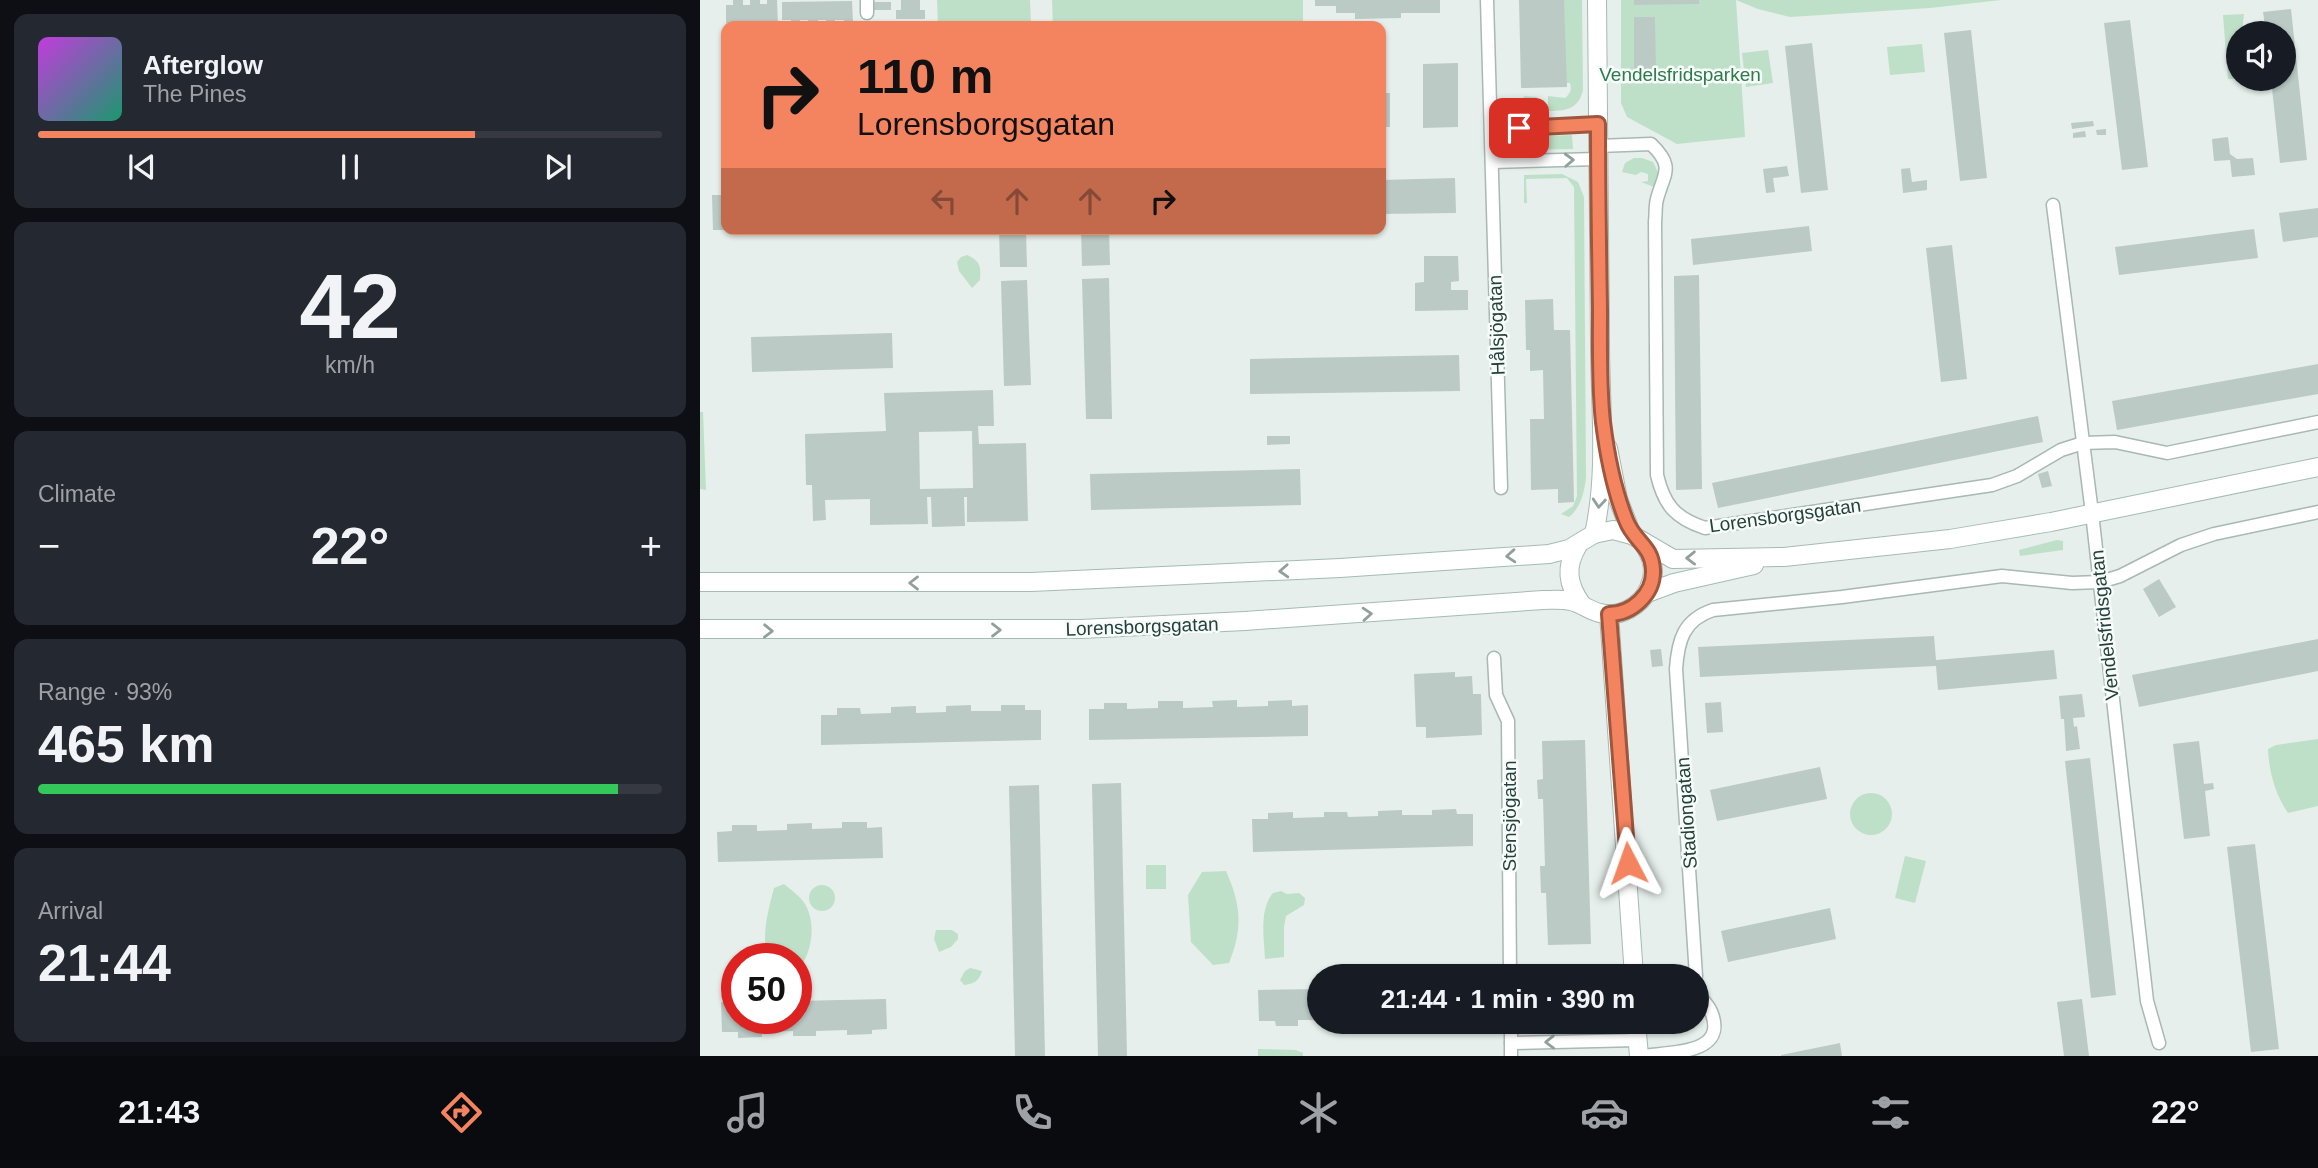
<!DOCTYPE html>
<meta charset="utf-8">
<style>
:root{--surface:#171b24;--page:#242831;--text:#f1f3f6;--muted:#9ea1a6;--line:#363941;--accent:#f4845f}
body{margin:0;font-family:Helvetica,sans-serif;background:var(--page);color:var(--text);height:100vh;display:flex;flex-direction:column;font-size:26px;white-space:nowrap}
*{box-sizing:border-box;margin:0}
p{font-size:23px;color:var(--muted)}
.icon{flex:none;width:38px;height:38px;fill:none;stroke:currentColor;stroke-width:2;stroke-linecap:round;stroke-linejoin:round}
.map{position:relative;flex:1;overflow:hidden}
.drawer{display:flex;flex-direction:column;gap:14px;padding:14px;background:#0d0f14;width:700px}
.drawer>*{flex:none}
.guide{position:absolute;left:21px;top:21px;width:665px;height:214px;border-radius:14px;box-shadow:0 2px 5px #0004;background:#f4845f;color:#111;overflow:hidden}
.buttons{position:absolute;left:1526px;top:21px;display:grid;gap:14px}
.buttons a{display:grid;place-items:center;width:70px;height:70px;border-radius:50%;background:var(--surface);box-shadow:0 2px 5px #0004;font-size:35px}
.speed{position:absolute;left:21px;top:943px;display:flex;gap:14px;font-size:35px;font-weight:700;text-align:center}
.speed>*{display:grid;place-content:center;width:91px;height:91px;border-radius:50%;background:var(--surface);box-shadow:0 2px 5px #0004;line-height:1}
.speed .limit{border:10px solid #d22;background:#fff;color:#111}
.pin{position:absolute;display:grid;place-items:center;width:60px;height:60px;color:#fff;margin:-30px;border-radius:14px;box-shadow:0 4px 10px #0006}
.me{position:absolute;width:77px;margin:-38px;rotate:356deg;stroke-linejoin:round;filter:drop-shadow(0 0 5px #0008)}
.turn{display:flex;align-items:center;gap:24px;height:147px;padding:0 21px;font-size:32px}
.turn .icon{width:91px;height:91px;stroke-width:2.5}
.turn b{display:block;font-size:49px;line-height:60px}
.lanes{display:flex;align-items:center;height:66px;padding:0 21px;background:#0003;justify-content:center;gap:35px;direction:ltr}
.lanes .off{opacity:.35}
.big{font-size:52px;font-weight:700;line-height:1.1}
.drawer .tile{flex:1;display:flex;flex-direction:column;justify-content:center;gap:10px;min-width:0;padding:0 24px;border-radius:14px;background:var(--page)}
.drawer .dial{align-items:center;gap:0}
.dial b{font-size:91px;line-height:1}
.song{display:flex;align-items:center;gap:21px}
.cover{width:84px;height:84px;border-radius:10px;background:linear-gradient(135deg,hsl(290 70% 55%),hsl(160 70% 35%))}
.played{height:7px;border-radius:4px;background:linear-gradient(90deg,var(--accent) 70%,var(--line) 70%)}
.keys{display:flex;justify-content:space-around;direction:ltr}
.heat{display:flex;justify-content:space-between;align-items:center;font-size:38px;direction:ltr}
.charge{height:10px;border-radius:5px;background:linear-gradient(90deg,#34c759 93%,var(--line) 0)}
.trip{position:absolute;left:607px;top:964px;width:402px;height:70px;border-radius:35px;background:var(--surface);box-shadow:0 2px 5px #0004;font-weight:700;line-height:70px;text-align:center}
.tab-bar{display:flex;height:112px;justify-content:space-around;align-items:center;background:#090b0e;color:var(--muted)}
.tab-bar .icon{width:49px;height:49px}
.tab-bar .active{color:var(--accent)}
.tab-bar b{font-size:32px;color:var(--text)}
main{display:flex;flex:1;min-height:0}
.map>svg:first-child{display:block}
.green{fill:#bfe0c8}
.building{fill:#bbcac4;fill-rule:evenodd}
.lines{fill:none;stroke-linecap:round;stroke-linejoin:round}
.street-casing{stroke:#a8b8b2;stroke-width:15}
.secondary-casing{stroke:#a4bbb3;stroke-width:20}
.street{stroke:#fff;stroke-width:12}
.secondary{stroke:#fff;stroke-width:18}
.oneway{stroke:#92a09c}
.route-casing{stroke:#9f563e;stroke-width:18}
.route{stroke:#f4845f;stroke-width:12}
.labels{text-anchor:middle;stroke-width:5;stroke-linejoin:round;paint-order:stroke}
.park-label{font-size:19px;fill:#2d7a4b;stroke:#f7fbf9}
.street-label{font-size:19px;fill:#24423a;stroke:#f7fbf9}
</style>
<main>
<section class="drawer">
<div class="tile">
<div class="song"><i class="cover"></i><div><b>Afterglow</b><p>The Pines</p></div></div>
<div class="played"></div>
<div class="keys"><svg class="icon" aria-label="previous" viewBox="0 0 24 24"><path d="M18 5L8 12l10 7zM5 5v14"/></svg><svg class="icon" aria-label="pause" viewBox="0 0 24 24"><path d="M8 5v14M16 5v14"/></svg><svg class="icon" aria-label="next" viewBox="0 0 24 24"><path d="M6 5l10 7-10 7zM19 5v14"/></svg></div>
</div>
<div class="tile dial"><b>42</b><p>km/h</p></div>
<div class="tile"><p>Climate</p>
<div class="heat"><a>−</a><b class="big">22°</b><a>+</a></div>
</div>
<div class="tile"><p>Range · 93%</p><b class="big">465 km</b><div class="charge"></div></div>
<div class="tile"><p>Arrival</p><b class="big">21:44</b></div>
</section>
<div class="map">
<svg width="1618" height="1056" viewBox="0 0 1618 1056">
<rect width="100%" height="100%" fill="#e6efeb"/>
<g class="green">
<polygon points="237,0 330,0 331,26 238,26"/>
<polygon points="352,0 603,0 603,26 353,26"/>
<path d="M 863,0 L 882,0 L 883,90 C 878,112 862,111 842,111 L 841,106 L 848,104 L 848,96 L 865,98 C 870,94 872,90 870,83 L 863,83 Z"/>
<polygon points="921,0 1301,0 1230,8 1090,17 1058,9 1036,0 1045,137 977,144 927,117 921,103"/>
<polygon points="1544,14 1542,33 1538,33 1538,79 1528,79 1523,15"/>
<polygon points="1222,44 1225,72 1190,75 1187,47"/>
<polygon points="1068,50 1073,83 1046,87 1042,53"/>
<polygon points="824,96 837,97 836,111 821,112"/>
<polygon points="872,135 873,149 823,150 822,137"/>
<polygon points="934,158 942,158 953,162 958,172 954,187 941,182 948,181 948,174 941,172 936,175 922,172 925,163"/>
<path d="M 862,174 L 878,182 L 884,197 L 886,478 C 884,493 881,507 869,517 L 861,514 L 873,506 L 877,496 L 874,187 L 867,178 L 826,179 L 827,203 L 824,203 L 824,175 Z"/>
<path d="M 267,255 C 280,261 281,266 280,280 L 272,288 L 259,271 L 257,262 L 261,257 Z"/>
<polygon points="0,412 3,412 6,490 0,489"/>
<polygon points="1357,540 1363,541 1363,550 1320,556 1319,550"/>
<path d="M 1618,739 L 1618,806 L 1588,813 C 1575,794 1569,772 1568,749 L 1576,745 Z"/>
<circle cx="1171" cy="814" r="21"/>
<polygon points="1205,856 1226,861 1215,903 1195,898"/>
<rect x="446" y="865" width="20" height="24"/>
<path d="M 526,871 C 541,905 543,928 529,963 L 513,965 L 491,942 L 488,895 L 502,872 Z"/>
<path d="M 84,884 C 91,890 100,896 105,904 C 117,924 112,956 96,972 L 96,959 L 70,959 C 59,942 69,907 74,888 Z"/>
<circle cx="122" cy="898" r="13"/>
<path d="M 581,891 L 587,894 L 599,893 L 605,898 L 604,905 L 586,916 L 584,927 L 584,957 L 565,959 C 564,938 559,909 573,893 Z"/>
<polygon points="236,930 252,930 258,934 258,939 251,947 239,952 234,939"/>
<path d="M 270,968 L 282,971 C 279,981 274,984 264,985 L 260,980 L 265,971 Z"/>
<polygon points="558,1049 596,1050 603,1053 603,1056 558,1056"/>
</g>
<g class="building">
<polygon points="33,0 43,0 43,5 50,5 50,0 60,0 60,4 67,4 67,0 77,0 78,26 68,26 68,23 60,23 60,26 52,26 52,23 43,23 43,26 26,23 26,5 33,5"/>
<polygon points="201,0 220,0 220,10 225,10 225,19 196,19 196,10 201,10"/>
<polygon points="615,0 740,0 740,13 701,13 701,18 655,19 655,13 636,13 636,6 615,6"/>
<polygon points="819,0 864,0 867,87 821,88"/>
<polygon points="934,0 999,0 999,4 934,5"/>
<polygon points="152,1 153,23 144,23 144,20 135,20 135,24 126,24 126,20 118,20 118,24 108,25 108,20 100,20 100,25 91,25 91,20 82,20 82,2"/>
<rect x="173" y="2" width="18" height="8"/>
<polygon points="1591,9 1607,160 1580,163 1571,79 1584,79 1584,33 1566,33 1563,12"/>
<polygon points="934,17 955,17 956,71 934,71"/>
<polygon points="1430,20 1448,167 1422,170 1404,23"/>
<polygon points="1271,30 1287,178 1260,181 1244,33"/>
<polygon points="1112,43 1128,190 1101,193 1085,46"/>
<polygon points="758,63 758,127 723,128 723,64"/>
<rect x="681" y="93" width="9" height="34"/>
<polygon points="1393,121 1394,126 1372,129 1371,123"/>
<polygon points="22,126 26,126 26,153 23,153"/>
<polygon points="1406,129 1406,135 1397,135 1396,130"/>
<polygon points="1385,131 1386,137 1373,138 1373,133"/>
<polygon points="1528,137 1530,154 1537,159 1553,158 1555,175 1532,177 1530,160 1514,161 1512,139"/>
<polygon points="1087,166 1089,176 1073,178 1075,192 1066,193 1063,169"/>
<polygon points="1210,168 1212,182 1227,180 1227,190 1203,193 1201,169"/>
<polygon points="755,178 756,213 681,214 681,180"/>
<polygon points="12,195 26,195 26,230 13,230"/>
<polygon points="1618,208 1618,237 1583,242 1579,213"/>
<polygon points="1109,226 1112,251 993,265 991,239"/>
<polygon points="299,229 326,229 327,267 300,267"/>
<polygon points="381,229 409,229 410,265 382,266"/>
<polygon points="1554,229 1558,258 1419,275 1415,247"/>
<polygon points="1252,245 1267,379 1241,382 1226,248"/>
<polygon points="724,256 758,256 759,281 751,282 751,290 768,290 768,310 715,311 715,283 724,282"/>
<polygon points="999,275 1002,489 976,490 974,276"/>
<polygon points="409,278 412,419 386,419 382,279"/>
<polygon points="327,280 331,385 304,386 301,281"/>
<polygon points="853,299 854,330 870,330 874,502 858,503 858,489 831,490 830,419 844,419 843,370 830,371 830,350 826,350 825,300"/>
<polygon points="192,333 193,368 52,372 51,337"/>
<polygon points="759,355 760,391 550,394 550,359"/>
<polygon points="1618,364 1618,394 1417,430 1412,401"/>
<path d="M 293,390 L 294,426 L 278,426 L 279,444 L 326,443 L 328,521 L 267,522 L 267,497 L 264,497 L 265,526 L 232,527 L 231,497 L 227,497 L 228,524 L 170,525 L 170,499 L 125,500 L 126,520 L 113,521 L 112,485 L 106,485 L 105,434 L 186,431 L 184,393 ZM 272,431 L 273,488 L 220,489 L 219,432 Z"/>
<polygon points="1338,416 1343,442 1018,508 1012,483"/>
<polygon points="567,436 590,436 590,444 567,445"/>
<polygon points="600,469 601,505 391,510 390,474"/>
<polygon points="1348,471 1352,486 1342,488 1338,474"/>
<polygon points="1459,579 1476,607 1459,617 1443,589"/>
<polygon points="1234,636 1236,660 1354,650 1357,679 1238,690 1236,666 1000,677 998,647"/>
<polygon points="1618,639 1618,671 1439,707 1432,675"/>
<polygon points="961,649 963,666 952,667 950,650"/>
<polygon points="755,672 755,677 772,676 773,694 781,694 782,735 726,738 726,727 716,727 714,674"/>
<polygon points="1382,694 1385,717 1373,718 1374,727 1377,726 1380,749 1366,751 1364,719 1361,719 1359,696"/>
<polygon points="537,700 537,707 568,706 568,701 592,700 592,706 608,705 608,736 389,740 389,709 404,709 404,703 427,703 427,709 458,708 458,701 483,701 483,708 513,707 512,701"/>
<polygon points="1021,702 1023,732 1007,733 1005,703"/>
<polygon points="271,705 271,711 301,711 301,705 325,705 325,710 341,710 341,740 121,745 121,715 137,715 137,708 160,708 161,714 191,713 191,707 216,706 216,713 246,712 246,706"/>
<polygon points="885,740 891,944 848,945 846,893 841,893 840,866 845,866 843,799 838,799 837,780 843,779 842,741"/>
<polygon points="1499,741 1504,784 1513,783 1514,789 1505,791 1510,836 1484,839 1473,744"/>
<polygon points="1390,758 1416,995 1391,998 1365,761"/>
<polygon points="1120,767 1127,799 1017,821 1010,790"/>
<polygon points="421,783 427,1056 398,1056 392,784"/>
<polygon points="339,785 345,1056 315,1056 309,786"/>
<polygon points="756,809 757,814 773,814 773,846 553,852 552,819 568,819 568,813 593,812 593,818 624,817 624,812 647,812 648,817 678,816 678,811 702,810 702,815 732,815 732,810"/>
<polygon points="142,822 167,822 167,828 182,827 183,858 18,862 17,832 32,831 32,825 57,825 57,831 87,830 87,824 112,823 112,829 142,828"/>
<polygon points="1555,844 1579,1049 1551,1052 1527,847"/>
<polygon points="1130,908 1136,939 1028,962 1021,931"/>
<polygon points="620,989 620,1020 598,1020 598,1026 576,1026 575,1021 559,1021 558,990"/>
<polygon points="186,999 187,1029 172,1030 172,1034 147,1035 147,1030 116,1031 116,1036 93,1036 93,1031 62,1032 62,1037 38,1038 38,1032 22,1032 21,1002 37,1002 37,1018 96,1018 96,1001"/>
<polygon points="1382,999 1389,1056 1364,1056 1357,1002"/>
<rect x="629" y="1022" width="24" height="3"/>
<polygon points="1140,1043 1142,1056 1081,1056 1081,1055"/>
</g>
<g class="lines">
<g class="street-casing">
<g id="street">
<polyline points="167,0 167,13"/>
<polyline points="787,0 801,488"/>
<polyline points="791,129 898,124"/>
<path d="M 898,146 L 951,144 C 975,167 964,173 957,199 C 955,206 956,214 955,222 L 957,475 C 964,505 975,518 1005,528 L 1292,485 L 1317,476 L 1361,450 L 1383,443 L 1415,442 L 1467,453 L 1618,422"/>
<polyline points="792,162 898,159"/>
<polyline points="1353,205 1392,513 1447,1001 1459,1043"/>
<polyline points="794,658 796,695 808,721 810,976"/>
<path d="M 996,976 L 976,669 C 978,641 983,620 1013,610 L 1142,597 L 1302,576 L 1372,583 L 1400,582 L 1420,576 L 1481,545 L 1514,534 L 1618,512"/>
<polyline points="811,1022 811,1056"/>
<polyline points="811,1043 937,1040"/>
<path d="M 941,1056 C 966,1052 1027,1056 1012,1014 C 1008,1002 999,1001 998,985"/>
</g>
</g>
<g class="secondary-casing">
<g id="secondary">
<polyline points="908,448 918,499 932,535"/>
<path d="M 894,534 C 908,471 900,406 900,342 C 899,228 898,114 897,0"/>
<path d="M 878,545 C 865,567 867,584 882,605"/>
<polyline points="0,582 331,582 640,568 849,554 869,549 894,534 913,530 932,535 973,559 1084,557 1250,539 1351,522 1618,467"/>
<polyline points="947,593 974,583 1054,565"/>
<polyline points="909,614 934,976"/>
<path d="M 0,629 L 381,629 L 545,621 L 843,600 C 852,600 861,599 870,601 C 881,603 890,611 900,613 C 920,618 941,606 949,588 C 957,571 952,556 942,542"/>
<polyline points="936,1022 939,1056"/>
</g>
</g>
<use href="#street" class="street"/>
<use href="#secondary" class="secondary"/>
</g>
<defs><path id="oneway-chevron" d="M-2-3.5L2.5 0L-2 3.5" fill="none" stroke-width="1.6" stroke-linecap="round" stroke-linejoin="round" transform="scale(1.75)"/></defs>
<g class="oneway">
<use href="#oneway-chevron" transform="translate(869 160) rotate(-2)"/>
<use href="#oneway-chevron" transform="translate(899 503) rotate(95)"/>
<use href="#oneway-chevron" transform="translate(811 556) rotate(176)"/>
<use href="#oneway-chevron" transform="translate(991 558) rotate(179)"/>
<use href="#oneway-chevron" transform="translate(584 571) rotate(177)"/>
<use href="#oneway-chevron" transform="translate(214 583) rotate(-180)"/>
<use href="#oneway-chevron" transform="translate(667 614) rotate(-4)"/>
<use href="#oneway-chevron" transform="translate(296 630)"/>
<use href="#oneway-chevron" transform="translate(68 631) rotate(1)"/>
<use href="#oneway-chevron" transform="translate(850 1042) rotate(179)"/>
</g>
<g class="lines">
<g class="route-casing">
<path id="route" d="M 819,128 L 898,124 C 898,186 899,248 900,310 C 900,347 899,385 903,422 C 907,454 914,490 926,520 C 934,542 952,545 953,570 C 954,594 932,614 909,614 L 928,863"/>
</g>
<use href="#route" class="route"/>
</g>
<g class="labels">
<g class="park-label">
<text x="980" y="81">Vendelsfridsparken</text>
</g>
<g class="street-label">
<text transform="translate(796 325) rotate(-92)" y="7">Hålsjögatan</text>
<text transform="translate(1085 515) rotate(-8)" y="7">Lorensborgsgatan</text>
<text transform="translate(1404 625) rotate(-96)" y="7">Vendelsfridsgatan</text>
<text transform="translate(442 626) rotate(-2)" y="7">Lorensborgsgatan</text>
<text transform="translate(986 813) rotate(-94)" y="7">Stadiongatan</text>
<text transform="translate(809 816) rotate(-90)" y="7">Stensjögatan</text>
</g>
</g>
</svg>
<div class="buttons">
<a><svg class="icon" aria-label="sound" viewBox="0 0 24 24"><path d="M4 9h4l5-4v14l-5-4H4zM17 9q2 3 0 6"/></svg></a>
</div>
<div class="speed"><div class="limit">50</div></div>
<div class="pin" style="left:819px;top:128px;background:#d93025"><svg class="icon" aria-label="arrive" viewBox="0 0 24 24"><path d="M6 21V4h12l-3 4 3 4H6"/></svg></div>
<svg class="me" style="left:928px;top:863px" viewBox="-20 -20 40 40"><path d="M0-17L14 15 0 8-14 15z" fill="#f4845f" stroke="#fff" stroke-width="4"/></svg>
<div class="trip">21:44 · 1 min · 390 m</div>
<div class="guide">
<div class="turn"><svg class="icon" aria-label="right" viewBox="0 0 24 24"><path d="M7 20v-9h11M14 6l5 5-5 5"/></svg><div><b>110 m</b>Lorensborgsgatan</div></div>
<div class="lanes"><svg class="icon off" aria-label="left" viewBox="0 0 24 24"><path d="M17 20v-9H6M10 6l-5 5 5 5"/></svg><svg class="icon off" aria-label="ahead" viewBox="0 0 24 24"><path d="M12 20V5M6 11l6-6 6 6"/></svg><svg class="icon off" aria-label="ahead" viewBox="0 0 24 24"><path d="M12 20V5M6 11l6-6 6 6"/></svg><svg class="icon" aria-label="right" viewBox="0 0 24 24"><path d="M7 20v-9h11M14 6l5 5-5 5"/></svg></div>
</div>
</div>
</main>
<nav class="tab-bar">
<b>21:43</b>
<svg class="icon active" aria-label="directions" viewBox="0 0 24 24"><path d="M12 3l9 9-9 9-9-9zM9 14v-3h6M13 9l2 2-2 2"/></svg>
<svg class="icon" aria-label="music" viewBox="0 0 24 24"><path d="M9 18V5l10-2v13"/><circle cx="6" cy="18" r="3"/><circle cx="16" cy="16" r="3"/></svg>
<svg class="icon" aria-label="phone" viewBox="0 0 24 24"><path d="M5 4h4l2 5-3 2q2 4 5 5l2-3 5 2v4C11 20 4 13 5 4z"/></svg>
<svg class="icon" aria-label="climate" viewBox="0 0 24 24"><path d="M12 3v18M4 7l16 10M4 17L20 7"/></svg>
<svg class="icon" aria-label="car" viewBox="0 0 24 24"><path d="M5 17H2v-5l4-1 3-4h7l3 4 3 1v5h-3M9 17h6M6 11h13"/><circle cx="7" cy="17" r="2"/><circle cx="17" cy="17" r="2"/></svg>
<svg class="icon" aria-label="filters" viewBox="0 0 24 24"><path d="M4 7h16M4 17h16"/><circle cx="9" cy="7" r="2"/><circle cx="15" cy="17" r="2"/></svg>
<b>22°</b>
</nav>
